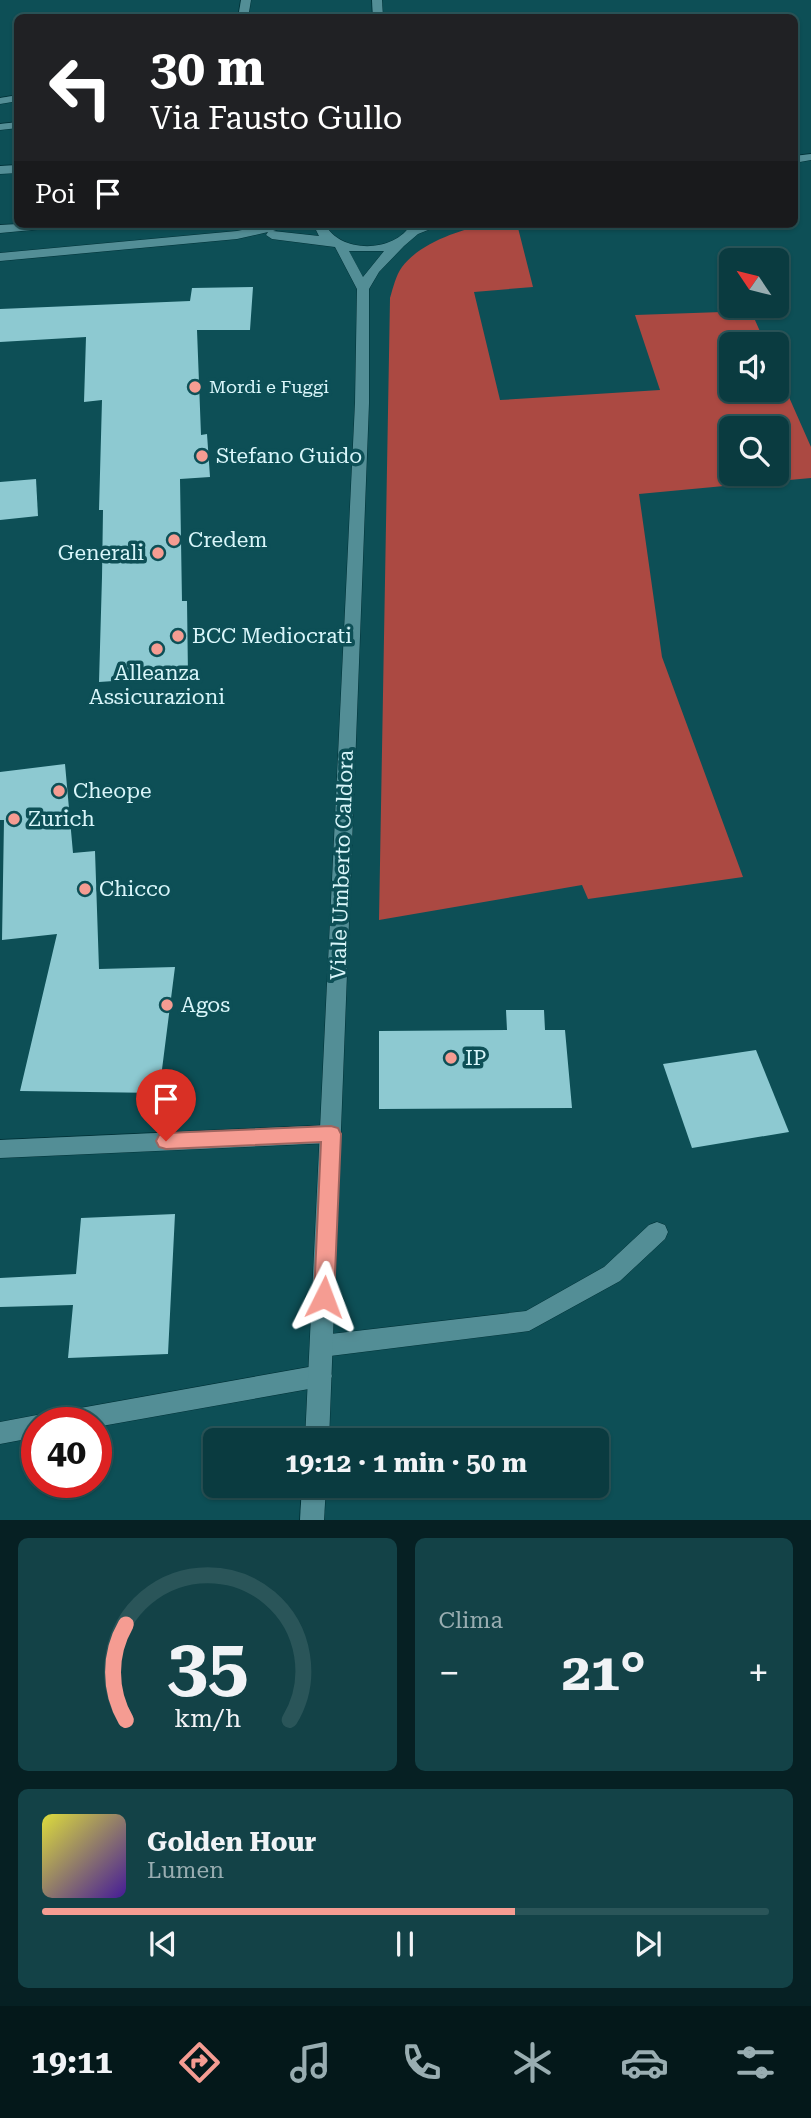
<!DOCTYPE html>
<html lang="it">
<meta charset="utf-8">
<style>
:root{--surface:#0a3b40;--page:#134247;--text:#f1f3f6;--muted:#99adb1;--line:#2a5559;--accent:#f59c92}
body{margin:0;font-family:"Roboto Serif",serif;background:var(--page);color:var(--text);height:100vh;display:flex;flex-direction:column;font-size:26px;white-space:nowrap}
*{box-sizing:border-box;margin:0}
p{font-size:23px;color:var(--muted)}
.icon{flex:none;width:38px;height:38px;fill:none;stroke:currentColor;stroke-width:2;stroke-linecap:round;stroke-linejoin:round}
.map{position:relative;height:1520px;overflow:hidden}
.sheet{display:flex;flex-direction:column;gap:18px;padding:18px;background:#062023;flex:1}
.sheet>*{flex:none}
.banner{position:absolute;left:14px;top:14px;width:784px;height:214px;border-radius:10px;box-shadow:0 2px 5px #0004,0 0 0 2px var(--line);background:#202124;color:#fff;overflow:hidden}
.needle{width:46px;rotate:305deg}
.controls{position:absolute;left:719px;top:248px;display:grid;gap:14px}
.controls a{display:grid;place-items:center;width:70px;height:70px;border-radius:10px;background:var(--surface);box-shadow:0 2px 5px #0004,0 0 0 2px var(--line);font-size:35px}
.speed{position:absolute;left:21px;top:1407px;display:flex;gap:14px;font-size:35px;font-weight:700;text-align:center}
.speed>*{display:grid;place-content:center;width:91px;height:91px;border-radius:50%;background:var(--surface);box-shadow:0 2px 5px #0004,0 0 0 2px var(--line);line-height:1}
.speed .limit{border:10px solid #d22;background:#fff;color:#111}
.pin{position:absolute;display:grid;place-items:center;width:60px;height:60px;color:#fff;margin:-72px -30px;border-radius:50% 50% 50% 0;rotate:-45deg;box-shadow:0 0 7px #0007}
.pin .icon{rotate:45deg}
.me{position:absolute;width:77px;margin:-38px;rotate:3deg;stroke-linejoin:round;filter:drop-shadow(0 0 5px #0008)}
.turn{display:flex;align-items:center;gap:24px;height:147px;padding:0 21px;font-size:32px}
.turn .icon{width:91px;height:91px;stroke-width:2.5}
.turn b{display:block;font-size:49px;line-height:60px}
.then{display:flex;align-items:center;height:66px;padding:0 21px;background:#0003;gap:14px;font-size:26px}
.big{font-size:52px;font-weight:700;line-height:1.1}
.sheet .widget{flex:1;display:flex;flex-direction:column;justify-content:center;gap:10px;min-width:0;padding:0 24px;border-radius:10px;background:var(--page)}
.sheet .dial{align-items:center;gap:0}
.dial svg{height:182px;overflow:visible;fill:none;stroke:var(--line);stroke-width:7;stroke-linecap:round;text-anchor:middle}
.dial text{fill:var(--text);stroke:none}
.song{display:flex;align-items:center;gap:21px}
.cover{width:84px;height:84px;border-radius:10px;background:linear-gradient(135deg,hsl(60 70% 55%),hsl(260 70% 35%))}
.played{height:7px;border-radius:4px;background:linear-gradient(90deg,var(--accent) 65%,var(--line) 65%)}
.keys{display:flex;justify-content:space-around;direction:ltr}
.heat{display:flex;justify-content:space-between;align-items:center;font-size:38px;direction:ltr}
.sheet .tiles{flex:1;display:grid;gap:18px;grid-template-columns:1fr 1fr}
.widget:last-child{grid-column:span 2}
.trip{position:absolute;left:203px;top:1428px;width:406px;height:70px;border-radius:10px;background:var(--surface);box-shadow:0 2px 5px #0004,0 0 0 2px var(--line);font-weight:700;line-height:70px;text-align:center}
.tab-bar{display:flex;height:112px;justify-content:space-around;align-items:center;background:#04181a;color:var(--muted)}
.tab-bar .icon{width:49px;height:49px}
.tab-bar .active{color:var(--accent)}
.tab-bar b{font-size:32px;color:var(--text)}
.map>svg:first-child{display:block}
.green{fill:#ab4942;fill-rule:evenodd}
.building{fill:#8dc9d1}
.lines{fill:none;stroke-linecap:round;stroke-linejoin:round}
.service-casing{stroke:#003238;stroke-width:1}
.minor-casing{stroke:#003238;stroke-width:1}
.tertiary-casing{stroke:#003238;stroke-width:1}
.service{fill:#538e96;fill-rule:evenodd}
.minor{fill:#538e96;fill-rule:evenodd}
.tertiary{fill:#538e96;fill-rule:evenodd}
.route{fill:#f59c92;stroke:#9f655f;stroke-width:2}
.poi-dot{fill:#f59c92;stroke:#0d4f56;stroke-width:2.5}
.labels{text-anchor:middle;stroke-width:7;stroke-linejoin:round;paint-order:stroke}
.far-poi-label{font-size:18px;fill:#d9f6fa;stroke:#0d4f56;text-anchor:start}
.poi-label{font-size:21px;fill:#d9f6fa;stroke:#0d4f56;text-anchor:start}
.street-label{font-size:21px;fill:#d9f6fa;stroke:#0d4f56}
</style>
<div class="map">
<svg width="811" height="1520" viewBox="0 0 811 1520">
<rect width="100%" height="100%" fill="#0d4f56"/>
<path class="green" d="M 489,224 L 517,224 L 533,287 L 474,292 L 500,400 L 660,390 L 635,315 L 751,311 L 766,345 L 732,345 L 732,390 L 777,390 L 777,370 L 811,447 L 811,478 L 639,494 L 662,657 L 743,877 L 588,899 L 582,885 L 379,920 L 390,298 C 393,288 396,275 402,267 C 420,243 461,229 489,224 ZM 732,429 L 777,429 L 777,474 L 732,474 Z"/>
<g class="building">
<polygon points="253,287 250,330 197,330 201,435 207,434 210,477 180,479 182,601 187,601 188,676 99,682 102,577 103,510 99,510 102,400 84,402 86,337 0,342 0,309 190,301 192,288"/>
<polygon points="36,479 38,516 0,520 0,482"/>
<polygon points="65,764 73,853 95,851 99,969 175,967 159,1093 20,1091 57,934 2,940 4,820 0,820 0,772"/>
<polygon points="506,1010 544,1010 545,1030 565,1030 572,1108 379,1109 379,1031 507,1030"/>
<polygon points="756,1050 789,1132 692,1148 663,1064"/>
<polygon points="175,1214 168,1354 68,1358 73,1305 0,1307 0,1278 76,1274 81,1218"/>
</g>
<g class="lines">
<g class="service-casing">
<g id="service">
<polygon points="241,0 251,0 248,18 238,18"/>
<polygon points="18,95 18,101 0,104 0,98"/>
<polygon points="18,122 18,128 0,130 0,124"/>
</g>
</g>
<g class="minor-casing">
<g id="minor">
<polygon points="18,165 18,173 0,174 0,166"/>
<polygon points="18,224 59,224 53,228 0,233 0,225"/>
<polygon points="331,1125 338,1128 342,1134 338,1140 331,1143 0,1158 0,1140"/>
<polygon points="657,1222 665,1225 668,1232 665,1239 620,1281 529,1331 322,1357 314,1354 310,1346 314,1338 322,1335 526,1311 604,1267 649,1225"/>
<polygon points="320,1365 328,1368 332,1376 328,1384 320,1387 96,1427 96,1423 37,1423 37,1437 0,1444 0,1422 37,1415 47,1421 50,1415 58,1412"/>
</g>
</g>
<g class="tertiary-casing">
<g id="tertiary">
<polygon points="372,0 382,0 383,18 373,18"/>
<polygon points="811,154 811,160 794,163 794,156"/>
<path d="M 272,224 L 296,224 L 273,231 L 319,236 L 313,224 L 325,224 C 340,254 395,253 411,224 L 443,224 L 418,234 L 404,246 L 379,272 L 369,289 L 369,403 L 329,1440 L 305,1440 L 355,403 L 357,289 L 335,247 L 272,239 L 266,235 L 268,232 L 237,239 L 0,261 L 0,253 L 237,231 ZM 349,251 L 384,251 L 363,277 Z"/>
<polygon points="302,1486 326,1486 324,1520 300,1520"/>
</g>
</g>
<use href="#service" class="service"/>
<use href="#minor" class="minor"/>
<use href="#tertiary" class="tertiary"/>
</g>
<polygon class="route" points="331,1126 338,1128 341,1134 334,1297 331,1304 324,1307 317,1304 314,1297 321,1142 166,1149 159,1147 156,1141 159,1135 166,1133"/>
<g class="poi-dot">
<circle cx="195" cy="387" r="7"/>
<circle cx="202" cy="456" r="7"/>
<circle cx="174" cy="540" r="7"/>
<circle cx="158" cy="553" r="7"/>
<circle cx="178" cy="636" r="7"/>
<circle cx="157" cy="649" r="7"/>
<circle cx="59" cy="791" r="7"/>
<circle cx="14" cy="819" r="7"/>
<circle cx="85" cy="889" r="7"/>
<circle cx="167" cy="1005" r="7"/>
<circle cx="451" cy="1058" r="7"/>
</g>
<g class="labels">
<g class="far-poi-label">
<text x="209" y="393">Mordi e Fuggi</text>
</g>
<g class="poi-label">
<text x="216" y="463">Stefano Guido</text>
<text x="188" y="547">Credem</text>
<text x="144" y="560" text-anchor="end">Generali</text>
<text x="192" y="643">BCC Mediocrati</text>
<text x="157" y="680" text-anchor="middle">Alleanza<tspan x="157" dy="24">Assicurazioni</tspan></text>
<text x="73" y="798">Cheope</text>
<text x="28" y="826">Zurich</text>
<text x="99" y="896">Chicco</text>
<text x="181" y="1012">Agos</text>
<text x="465" y="1065">IP</text>
</g>
<g class="street-label">
<text transform="translate(342 865) rotate(-88)" y="7">Viale Umberto Caldora</text>
</g>
</g>
</svg>
<div class="controls">
<a><svg class="needle" viewBox="-14 -14 28 28"><path d="M0-13l5 13h-10z" fill="#e53935"/><path d="M0 13l5-13h-10z" fill="#99adb1"/></svg></a>
<a><svg class="icon" aria-label="sound" viewBox="0 0 24 24"><path d="M4 9h4l5-4v14l-5-4H4zM17 9q2 3 0 6"/></svg></a>
<a><svg class="icon" aria-label="search" viewBox="0 0 24 24"><circle cx="10" cy="10" r="6"/><path d="M15 15l6 6"/></svg></a>
</div>
<div class="speed"><div class="limit">40</div></div>
<div class="pin" style="left:166px;top:1141px;background:#d93025"><svg class="icon" aria-label="arrive" viewBox="0 0 24 24"><path d="M6 21V4h12l-3 4 3 4H6"/></svg></div>
<svg class="me" style="left:324px;top:1297px" viewBox="-20 -20 40 40"><path d="M0-17L14 15 0 8-14 15z" fill="#f59c92" stroke="#fff" stroke-width="4"/></svg>
<div class="trip">19:12 · 1 min · 50 m</div>
<div class="banner">
<div class="turn"><svg class="icon" aria-label="left" viewBox="0 0 24 24"><path d="M17 20v-9H6M10 6l-5 5 5 5"/></svg><div><b>30 m</b>Via Fausto Gullo</div></div>
<div class="then">Poi<svg class="icon" aria-label="arrive" viewBox="0 0 24 24"><path d="M6 21V4h12l-3 4 3 4H6"/></svg></div>
</div>
</div>
<section class="sheet">
<div class="tiles">
<div class="widget dial"><svg viewBox="0 0 100 80">
<path d="M14 69A42 42 0 1 1 86 69"/>
<path d="M14 69A42 42 0 0 1 14 27" stroke="#f59c92"/>
<text x="50" y="56" font-size="32" font-weight="700">35</text>
<text x="50" y="72" font-size="11">km/h</text>
</svg></div>
<div class="widget"><p>Clima</p>
<div class="heat"><a>−</a><b class="big">21°</b><a>+</a></div>
</div>
<div class="widget">
<div class="song"><i class="cover"></i><div><b>Golden Hour</b><p>Lumen</p></div></div>
<div class="played"></div>
<div class="keys"><svg class="icon" aria-label="previous" viewBox="0 0 24 24"><path d="M18 5L8 12l10 7zM5 5v14"/></svg><svg class="icon" aria-label="pause" viewBox="0 0 24 24"><path d="M8 5v14M16 5v14"/></svg><svg class="icon" aria-label="next" viewBox="0 0 24 24"><path d="M6 5l10 7-10 7zM19 5v14"/></svg></div>
</div>
</div>
</section>
<nav class="tab-bar">
<b>19:11</b>
<svg class="icon active" aria-label="directions" viewBox="0 0 24 24"><path d="M12 3l9 9-9 9-9-9zM9 14v-3h6M13 9l2 2-2 2"/></svg>
<svg class="icon" aria-label="music" viewBox="0 0 24 24"><path d="M9 18V5l10-2v13"/><circle cx="6" cy="18" r="3"/><circle cx="16" cy="16" r="3"/></svg>
<svg class="icon" aria-label="phone" viewBox="0 0 24 24"><path d="M5 4h4l2 5-3 2q2 4 5 5l2-3 5 2v4C11 20 4 13 5 4z"/></svg>
<svg class="icon" aria-label="climate" viewBox="0 0 24 24"><path d="M12 3v18M4 7l16 10M4 17L20 7"/></svg>
<svg class="icon" aria-label="car" viewBox="0 0 24 24"><path d="M5 17H2v-5l4-1 3-4h7l3 4 3 1v5h-3M9 17h6M6 11h13"/><circle cx="7" cy="17" r="2"/><circle cx="17" cy="17" r="2"/></svg>
<svg class="icon" aria-label="filters" viewBox="0 0 24 24"><path d="M4 7h16M4 17h16"/><circle cx="9" cy="7" r="2"/><circle cx="15" cy="17" r="2"/></svg>
</nav>
